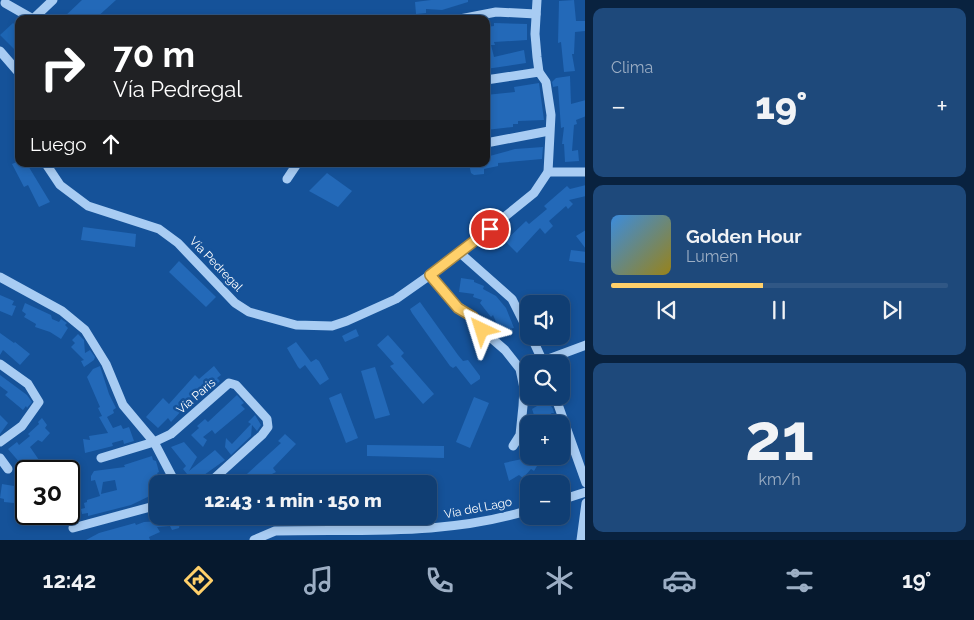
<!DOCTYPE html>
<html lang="es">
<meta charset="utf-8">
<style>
:root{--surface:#103e73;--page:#1e497b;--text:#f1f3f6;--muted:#9caec4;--line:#305785;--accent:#ffd06a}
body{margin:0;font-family:Raleway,sans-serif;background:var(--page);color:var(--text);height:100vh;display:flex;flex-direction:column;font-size:19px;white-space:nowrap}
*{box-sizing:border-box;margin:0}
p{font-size:16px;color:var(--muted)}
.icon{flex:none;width:28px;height:28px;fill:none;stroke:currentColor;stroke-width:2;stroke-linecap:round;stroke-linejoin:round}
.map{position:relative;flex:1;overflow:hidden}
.side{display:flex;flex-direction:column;gap:8px;padding:8px;background:#09223f;width:389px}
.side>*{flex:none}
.guide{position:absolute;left:15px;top:15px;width:475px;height:152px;border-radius:10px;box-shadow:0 2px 8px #0003,0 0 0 1px var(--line);background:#202124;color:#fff;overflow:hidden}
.tools{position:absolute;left:520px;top:295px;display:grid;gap:10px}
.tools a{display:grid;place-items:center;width:50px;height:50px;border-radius:10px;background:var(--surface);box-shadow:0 2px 8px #0003,0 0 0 1px var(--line);font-size:25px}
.speed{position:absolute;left:15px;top:460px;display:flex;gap:10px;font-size:25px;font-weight:700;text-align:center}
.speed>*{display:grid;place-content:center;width:65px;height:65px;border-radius:50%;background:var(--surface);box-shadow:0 2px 8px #0003,0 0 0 1px var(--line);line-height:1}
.speed .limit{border:2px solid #111;border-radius:8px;background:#fff;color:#111}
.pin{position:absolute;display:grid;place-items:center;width:42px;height:42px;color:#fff;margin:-21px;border:2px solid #fff;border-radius:50%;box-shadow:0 1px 5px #0007}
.me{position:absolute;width:55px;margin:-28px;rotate:319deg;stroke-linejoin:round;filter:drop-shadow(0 0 4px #0008)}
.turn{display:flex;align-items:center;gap:18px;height:105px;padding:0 15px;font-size:22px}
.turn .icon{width:65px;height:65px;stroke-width:2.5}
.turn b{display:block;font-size:35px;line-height:42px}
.then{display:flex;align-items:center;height:48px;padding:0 15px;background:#0003;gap:10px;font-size:19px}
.big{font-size:38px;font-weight:800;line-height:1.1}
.side .tile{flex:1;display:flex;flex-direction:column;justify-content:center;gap:8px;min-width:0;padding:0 18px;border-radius:10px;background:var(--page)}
.side .dial{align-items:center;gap:0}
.dial b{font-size:65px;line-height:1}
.song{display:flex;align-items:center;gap:15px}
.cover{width:60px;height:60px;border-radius:8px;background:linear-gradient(135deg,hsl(210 70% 55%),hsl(50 70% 35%))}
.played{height:5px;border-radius:2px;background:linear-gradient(90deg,var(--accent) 45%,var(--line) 45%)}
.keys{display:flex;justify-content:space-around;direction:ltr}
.heat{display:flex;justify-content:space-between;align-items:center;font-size:28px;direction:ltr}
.trip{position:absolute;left:149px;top:475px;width:288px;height:50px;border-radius:10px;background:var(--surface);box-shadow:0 2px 8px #0003,0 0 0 1px var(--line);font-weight:800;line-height:50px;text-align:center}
.tab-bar{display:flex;height:80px;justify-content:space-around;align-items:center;background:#06192e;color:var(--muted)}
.tab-bar .icon{width:35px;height:35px}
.tab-bar .current{color:var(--accent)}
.tab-bar b{font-size:22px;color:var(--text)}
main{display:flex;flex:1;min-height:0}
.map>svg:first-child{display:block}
.green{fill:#1d65b3}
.building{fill:#2369b8;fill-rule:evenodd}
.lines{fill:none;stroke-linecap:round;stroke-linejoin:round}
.minor{stroke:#a8ccf3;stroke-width:9}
.route-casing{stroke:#a68745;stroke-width:12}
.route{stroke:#ffd06a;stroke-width:9}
.labels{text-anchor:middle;stroke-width:5;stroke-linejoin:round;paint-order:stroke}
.street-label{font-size:12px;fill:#fff;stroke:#155299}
</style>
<main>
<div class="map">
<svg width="586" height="540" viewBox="0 0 586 540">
<rect width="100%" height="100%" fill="#155299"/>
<polygon class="green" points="13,23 19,28 19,54 0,35"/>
<g class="building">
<polygon points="82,0 116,0 95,19 62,19"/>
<polygon points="431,0 468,0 468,2 442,10 426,9 426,13 416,14 415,2"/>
<polygon points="574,0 576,21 586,21 586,31 575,32 574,54 572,54 575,71 564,72 561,42 558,43 559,1"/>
<polygon points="494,23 527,24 527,40 494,42 495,45 491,45 494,57 524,50 526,63 486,69 486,27 494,26"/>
<polygon points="570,76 571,104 586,100 586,116 576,120 577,124 574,125 572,151 578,150 579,161 565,162 564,144 562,144 564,127 561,128 558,86 553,87 552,82 556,78"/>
<polygon points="539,83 544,120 518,121 518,124 513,124 513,127 486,130 486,95 515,92 514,87"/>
<polygon points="543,147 542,159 498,163 498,166 484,169 484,174 474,175 471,173 469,164 486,164 486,157 515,149"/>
<polygon points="19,161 19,164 27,164 50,202 39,207 28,185 24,187 12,164"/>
<polygon points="327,173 352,191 338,207 309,191"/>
<polygon points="586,185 586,196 569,200 573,204 568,209 566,206 549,221 553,226 545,234 540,228 517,253 505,241 526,221 529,224 547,209 544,206 567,186 570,189"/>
<polygon points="83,227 136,234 135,247 81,240"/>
<polygon points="586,230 586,249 576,236"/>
<polygon points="571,250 586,252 586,263 569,261"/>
<polygon points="179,261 216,297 206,307 169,272"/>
<polygon points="461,278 474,280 474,282 484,286 483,289 496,296 506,308 514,328 500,331 493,315 491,317 480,303 482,300 473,297 474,294 459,292"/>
<polygon points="0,295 14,301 12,305 16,306 12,316 0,311"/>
<polygon points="420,302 458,355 463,361 468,360 480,376 480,379 471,385 456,366 453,368 450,366 412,313 410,309"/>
<polygon points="25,303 51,315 52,319 59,322 61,319 67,323 65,325 68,328 61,339 50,332 35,327 36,324 24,317 26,314 22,311"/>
<polygon points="356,329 359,336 345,342 342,336"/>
<polygon points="0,333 14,343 15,342 30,354 20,365 3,350 0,355"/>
<polygon points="78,334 84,340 85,353 90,350 95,357 94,360 84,367 81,361 84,360 71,347 75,343 72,340"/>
<polygon points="388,335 404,353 401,356 434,394 423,404 390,366 394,364 377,345"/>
<polygon points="296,342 311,362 316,359 319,361 329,379 320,385 305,365 300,369 298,367 287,348"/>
<polygon points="100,366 109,394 116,408 113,410 114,413 107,417 113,428 121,425 123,429 129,427 134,441 124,444 123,440 112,443 113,446 85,453 83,439 90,440 89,436 108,433 99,417 102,416 98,408 100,407 87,377 93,369"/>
<polygon points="214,366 221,375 217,378 220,381 213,388 210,384 186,410 184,408 171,422 168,418 158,428 146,417 163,398 169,404 195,375 199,379"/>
<polygon points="375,367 390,415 375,419 361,371"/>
<polygon points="0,375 27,395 32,402 27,408 26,406 23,410 5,395 8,392 0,386"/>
<polygon points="341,393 358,438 346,443 329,398"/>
<polygon points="237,395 244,403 241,405 245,409 215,434 212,430 203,437 207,440 203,447 191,435 199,428 197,426 205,419 208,422"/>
<polygon points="474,397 489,403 470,448 456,442"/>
<polygon points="547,400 553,409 554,413 551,413 556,424 537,424 532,409"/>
<polygon points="0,415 8,423 0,434"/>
<polygon points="255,415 261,425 257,431 252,425 251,436 231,455 225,447 226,438 232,444 251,424 248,422"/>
<polygon points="42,418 47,425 45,428 50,433 42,442 38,440 30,447 39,460 34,464 36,467 27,471 8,449 17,442 19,445 30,436 28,434 39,424 38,422"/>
<polygon points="285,434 296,444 273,468 276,472 264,478 267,481 263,484 236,484 281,443 278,441"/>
<polygon points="184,442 197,457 189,471 215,450 225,460 204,475 206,478 200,484 195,484 183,469 186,466 171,447"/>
<polygon points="367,445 444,446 444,458 367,456"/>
<polygon points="529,453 529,456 545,456 543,463 540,461 534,471 531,469 523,478 519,475 509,481 504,463 522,459"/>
<path d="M 152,456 L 153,460 L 156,461 L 159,472 L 157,473 L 164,484 L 158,484 L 158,492 L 131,505 L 88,516 L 88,513 L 82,514 L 81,509 L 85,508 L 84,503 L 87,502 L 87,500 L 100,496 L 95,480 L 91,481 L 91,476 L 94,471 L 125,467 L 124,465 ZM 115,480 L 117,490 L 101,494 L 103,482 Z"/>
<polygon points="2,484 14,486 14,503 4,502 4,499 0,498"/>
<polygon points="164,516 196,517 180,523 179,528 172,530 170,526 157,527 160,532 149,537 150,540 86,540 99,533 135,523 136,525 144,522 163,521 161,518"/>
</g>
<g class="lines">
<g class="minor">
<polyline points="5,3 33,19"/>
<polyline points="33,19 53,0"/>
<polyline points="460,19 496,12 536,14"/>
<polyline points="0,51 19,73"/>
<polyline points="486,80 539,72"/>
<polyline points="486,143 549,131"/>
<polyline points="46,164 60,185 88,206 159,229 178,243 235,303 249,312 296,325 332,326 347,321 396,299 450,261 534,193 548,172 551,115 546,82 539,72 537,57 535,34 537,0"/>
<polyline points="548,172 586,172"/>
<polyline points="287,179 297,164"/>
<polyline points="460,253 512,299 529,333"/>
<polyline points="430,275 452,302 473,317 482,330 505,350 520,369 524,388 523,406 520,435 513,446"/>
<polyline points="0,277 62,311 85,330 106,364 123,405 154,442 176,484"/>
<polyline points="531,336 544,364"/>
<polyline points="543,361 586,345"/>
<polyline points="0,364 28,384 39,402 22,426 0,442"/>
<polyline points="555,396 586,483"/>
<polyline points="0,458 8,469"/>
<polyline points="101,458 154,442 171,434 229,383 236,385 267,419 268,427 262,435 208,484"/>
<polyline points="561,500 586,492"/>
<polyline points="73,528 158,505"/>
<path d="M 254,540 L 275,531 C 359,529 448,536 529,510"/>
<polyline points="581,540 586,503"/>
</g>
</g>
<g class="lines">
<g class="route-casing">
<polyline id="route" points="482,330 473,317 458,308 430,275 490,229"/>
</g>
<use href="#route" class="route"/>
</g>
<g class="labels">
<g class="street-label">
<text transform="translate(216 264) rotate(46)" y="4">Vía Pedregal</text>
<text transform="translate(196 396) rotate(-41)" y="4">Vía París</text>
<text transform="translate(478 508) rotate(-11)" y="4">Vía del Lago</text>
</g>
</g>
</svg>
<div class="tools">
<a><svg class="icon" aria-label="sound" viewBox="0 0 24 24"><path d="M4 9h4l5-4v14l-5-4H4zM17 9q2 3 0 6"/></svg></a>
<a><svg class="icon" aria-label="search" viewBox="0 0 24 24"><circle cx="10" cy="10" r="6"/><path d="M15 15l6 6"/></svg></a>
<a>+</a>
<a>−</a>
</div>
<div class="speed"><div class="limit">30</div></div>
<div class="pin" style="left:490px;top:229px;background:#d93025"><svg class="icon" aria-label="arrive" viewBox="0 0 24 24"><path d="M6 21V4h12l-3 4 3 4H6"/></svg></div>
<svg class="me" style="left:482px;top:330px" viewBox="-20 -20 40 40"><path d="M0-17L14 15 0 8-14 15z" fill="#ffd06a" stroke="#fff" stroke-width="4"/></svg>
<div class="trip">12:43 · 1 min · 150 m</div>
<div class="guide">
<div class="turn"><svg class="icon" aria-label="right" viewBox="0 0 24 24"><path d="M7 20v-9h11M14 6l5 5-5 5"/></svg><div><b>70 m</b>Vía Pedregal</div></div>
<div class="then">Luego<svg class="icon" aria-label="ahead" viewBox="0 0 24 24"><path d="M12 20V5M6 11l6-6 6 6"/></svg></div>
</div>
</div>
<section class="side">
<div class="tile"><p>Clima</p>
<div class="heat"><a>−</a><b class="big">19°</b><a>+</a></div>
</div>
<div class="tile">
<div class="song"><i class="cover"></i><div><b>Golden Hour</b><p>Lumen</p></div></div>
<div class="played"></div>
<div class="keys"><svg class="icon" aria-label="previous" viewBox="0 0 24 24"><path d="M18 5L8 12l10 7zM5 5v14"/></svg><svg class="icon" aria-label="pause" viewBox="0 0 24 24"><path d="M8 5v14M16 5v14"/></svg><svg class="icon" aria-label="next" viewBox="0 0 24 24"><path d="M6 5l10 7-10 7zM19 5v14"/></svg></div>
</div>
<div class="tile dial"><b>21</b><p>km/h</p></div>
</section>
</main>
<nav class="tab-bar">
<b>12:42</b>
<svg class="icon current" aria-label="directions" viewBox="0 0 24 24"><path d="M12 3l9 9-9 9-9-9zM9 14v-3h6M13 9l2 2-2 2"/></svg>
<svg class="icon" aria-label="music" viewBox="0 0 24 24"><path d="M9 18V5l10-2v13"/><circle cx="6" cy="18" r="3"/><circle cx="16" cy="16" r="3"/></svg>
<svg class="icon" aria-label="phone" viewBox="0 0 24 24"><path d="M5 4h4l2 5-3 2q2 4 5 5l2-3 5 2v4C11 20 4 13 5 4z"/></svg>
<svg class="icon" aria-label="climate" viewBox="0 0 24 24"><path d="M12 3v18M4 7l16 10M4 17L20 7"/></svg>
<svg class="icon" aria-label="car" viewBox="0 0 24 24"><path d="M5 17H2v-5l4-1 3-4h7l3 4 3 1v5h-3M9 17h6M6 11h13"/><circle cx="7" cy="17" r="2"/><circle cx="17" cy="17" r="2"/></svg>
<svg class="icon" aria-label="filters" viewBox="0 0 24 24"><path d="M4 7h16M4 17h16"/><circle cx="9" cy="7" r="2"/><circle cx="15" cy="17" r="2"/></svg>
<b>19°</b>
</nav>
